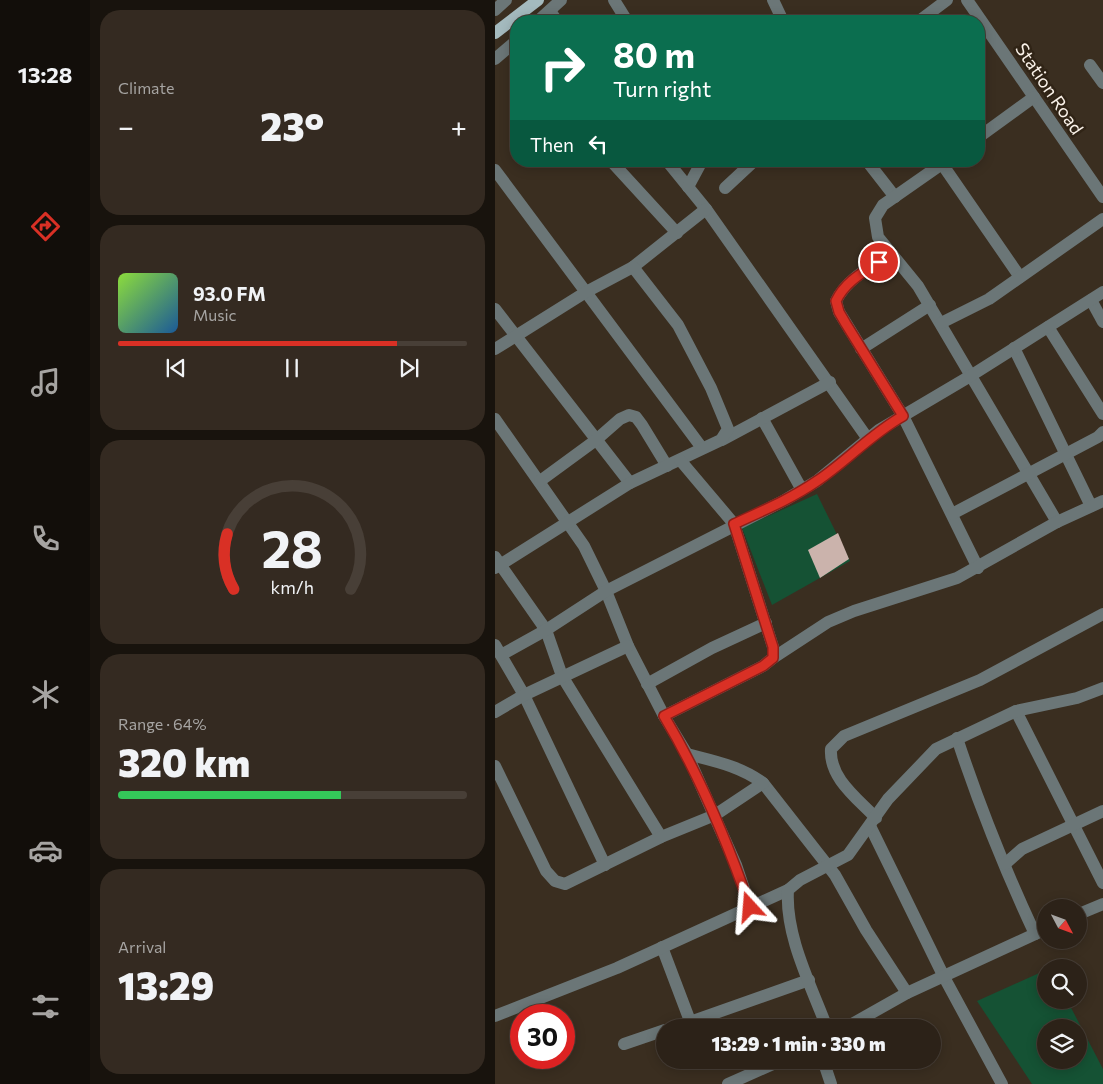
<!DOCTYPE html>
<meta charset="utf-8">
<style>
:root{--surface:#2c2218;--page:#342a21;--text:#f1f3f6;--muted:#a6a4a2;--line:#483f37;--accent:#d93025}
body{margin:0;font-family:Commissioner,sans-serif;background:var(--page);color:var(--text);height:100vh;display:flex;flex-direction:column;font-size:19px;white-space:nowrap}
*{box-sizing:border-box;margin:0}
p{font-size:16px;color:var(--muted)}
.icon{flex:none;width:28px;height:28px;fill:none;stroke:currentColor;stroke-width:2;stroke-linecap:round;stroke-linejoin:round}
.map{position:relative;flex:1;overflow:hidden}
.side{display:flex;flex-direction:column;gap:10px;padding:10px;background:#18130d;width:405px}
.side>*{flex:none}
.guide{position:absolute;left:15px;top:15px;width:475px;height:152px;border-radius:20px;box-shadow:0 2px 12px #0003,0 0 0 1px var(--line);background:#0b6e4f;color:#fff;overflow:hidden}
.needle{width:32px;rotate:131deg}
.fabs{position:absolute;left:542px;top:899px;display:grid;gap:10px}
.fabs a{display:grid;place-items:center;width:50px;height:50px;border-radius:50%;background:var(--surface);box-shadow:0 2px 12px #0003,0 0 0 1px var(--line);font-size:25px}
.speed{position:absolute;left:15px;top:1004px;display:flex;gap:10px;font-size:25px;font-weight:700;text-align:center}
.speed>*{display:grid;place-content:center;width:65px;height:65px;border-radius:50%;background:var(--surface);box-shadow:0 2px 12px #0003,0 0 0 1px var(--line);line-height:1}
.speed .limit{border:8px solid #d22;background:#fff;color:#111}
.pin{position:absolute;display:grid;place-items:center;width:42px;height:42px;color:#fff;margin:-21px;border:2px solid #fff;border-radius:50%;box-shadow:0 1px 5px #0007}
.me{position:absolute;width:55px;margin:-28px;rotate:341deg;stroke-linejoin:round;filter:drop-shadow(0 0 4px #0008)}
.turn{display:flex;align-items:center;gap:18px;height:105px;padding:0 20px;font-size:22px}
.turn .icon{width:65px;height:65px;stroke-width:2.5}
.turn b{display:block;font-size:35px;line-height:42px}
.then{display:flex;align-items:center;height:48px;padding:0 20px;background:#0003;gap:10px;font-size:19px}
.big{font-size:38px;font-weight:800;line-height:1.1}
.side .card{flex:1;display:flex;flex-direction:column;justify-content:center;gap:8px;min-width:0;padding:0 18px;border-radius:20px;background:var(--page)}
.side .dial{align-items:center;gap:0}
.dial svg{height:130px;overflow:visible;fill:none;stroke:var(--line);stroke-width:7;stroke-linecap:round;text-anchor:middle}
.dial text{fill:var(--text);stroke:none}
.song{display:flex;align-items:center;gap:15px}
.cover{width:60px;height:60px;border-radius:8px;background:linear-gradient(135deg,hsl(90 70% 55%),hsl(210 70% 35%))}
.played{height:5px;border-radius:2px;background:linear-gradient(90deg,var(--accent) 80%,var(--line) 80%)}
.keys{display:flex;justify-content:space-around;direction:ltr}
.heat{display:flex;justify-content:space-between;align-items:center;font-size:28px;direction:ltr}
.charge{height:8px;border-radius:4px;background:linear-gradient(90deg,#34c759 64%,var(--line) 0)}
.trip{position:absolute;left:161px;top:1019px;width:285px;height:50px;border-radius:25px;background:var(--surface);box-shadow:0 2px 12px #0003,0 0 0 1px var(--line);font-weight:800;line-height:50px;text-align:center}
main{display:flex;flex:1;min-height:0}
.menu{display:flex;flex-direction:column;width:90px;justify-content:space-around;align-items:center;background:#120e0a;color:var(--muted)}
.menu .icon{width:35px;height:35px}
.menu .current{color:var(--accent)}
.menu b{font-size:22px;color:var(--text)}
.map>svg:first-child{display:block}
.green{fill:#155234;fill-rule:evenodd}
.building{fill:#cbb3ac}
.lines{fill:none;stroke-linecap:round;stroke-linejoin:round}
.minor{stroke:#6b7677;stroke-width:12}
.major{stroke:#a4babe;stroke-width:12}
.route-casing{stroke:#8d1f18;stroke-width:12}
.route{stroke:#d93025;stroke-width:9}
.labels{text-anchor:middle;stroke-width:5;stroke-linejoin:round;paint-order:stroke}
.street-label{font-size:18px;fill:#faf2e9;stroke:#302416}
</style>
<main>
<nav class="menu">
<b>13:28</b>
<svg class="icon current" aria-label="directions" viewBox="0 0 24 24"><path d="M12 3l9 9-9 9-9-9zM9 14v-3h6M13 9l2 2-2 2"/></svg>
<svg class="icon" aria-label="music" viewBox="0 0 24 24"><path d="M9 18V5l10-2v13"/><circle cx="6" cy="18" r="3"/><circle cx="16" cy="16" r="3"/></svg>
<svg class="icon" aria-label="phone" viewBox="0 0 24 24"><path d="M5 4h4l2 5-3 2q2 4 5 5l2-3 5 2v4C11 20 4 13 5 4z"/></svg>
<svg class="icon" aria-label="climate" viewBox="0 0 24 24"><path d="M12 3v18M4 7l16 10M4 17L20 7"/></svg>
<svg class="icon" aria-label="car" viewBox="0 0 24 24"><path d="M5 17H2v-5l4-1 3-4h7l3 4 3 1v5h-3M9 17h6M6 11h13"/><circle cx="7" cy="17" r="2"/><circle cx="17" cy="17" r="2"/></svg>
<svg class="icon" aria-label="filters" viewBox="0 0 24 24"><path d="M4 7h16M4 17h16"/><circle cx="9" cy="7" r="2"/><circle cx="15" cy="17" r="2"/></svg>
</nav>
<section class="side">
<div class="card"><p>Climate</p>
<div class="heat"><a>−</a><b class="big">23°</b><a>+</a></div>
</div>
<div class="card">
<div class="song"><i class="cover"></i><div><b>93.0 FM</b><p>Music</p></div></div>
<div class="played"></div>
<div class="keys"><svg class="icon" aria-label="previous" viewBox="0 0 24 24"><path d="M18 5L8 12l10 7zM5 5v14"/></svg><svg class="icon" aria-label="pause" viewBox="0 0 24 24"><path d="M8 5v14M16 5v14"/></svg><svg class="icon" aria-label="next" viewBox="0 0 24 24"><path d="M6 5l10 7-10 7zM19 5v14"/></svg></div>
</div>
<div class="card dial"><svg viewBox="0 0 100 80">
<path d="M14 69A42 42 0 1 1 86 69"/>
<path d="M14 69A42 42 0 0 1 10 35" stroke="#d93025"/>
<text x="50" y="56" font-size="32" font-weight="700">28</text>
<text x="50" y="72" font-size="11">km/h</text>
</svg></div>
<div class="card"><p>Range · 64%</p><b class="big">320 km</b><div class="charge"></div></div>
<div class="card"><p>Arrival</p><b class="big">13:29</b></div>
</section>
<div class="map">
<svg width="608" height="1084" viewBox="0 0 608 1084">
<rect width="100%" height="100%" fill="#3a2e20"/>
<g class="green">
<polygon points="322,494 355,561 277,605 247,528"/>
<path d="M 551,970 L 551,1000 L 572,1000 L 608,1069 L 608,1084 L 537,1084 L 482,1001 ZM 551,1028 L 584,1028 L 584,1060 L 551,1060 Z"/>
</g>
<polygon class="building" points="343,533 354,559 325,578 313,550"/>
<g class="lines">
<g class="minor">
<polyline points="119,0 132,21"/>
<polyline points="278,0 288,21"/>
<polyline points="472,0 608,197"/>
<polyline points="0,10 11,0"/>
<polyline points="55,11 62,21"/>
<polyline points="43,21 66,0"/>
<polyline points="424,21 452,0"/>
<polyline points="0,59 21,41"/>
<polyline points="595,65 608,83"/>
<polyline points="484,137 539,97"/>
<polyline points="116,161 182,233"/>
<polyline points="172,161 211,209 373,439"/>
<polyline points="372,161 400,197"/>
<polyline points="445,161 525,277"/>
<polyline points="451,161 388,205 380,218 383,237 423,286 562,522"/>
<polyline points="0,170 207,448"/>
<polyline points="193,187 207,161"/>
<polyline points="230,188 259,161"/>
<path d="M 397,254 C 376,267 352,278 341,301 L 344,312 L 408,416 L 483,568"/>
<polyline points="596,300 608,322"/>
<polyline points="0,309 135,483"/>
<polyline points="446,323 494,299 608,219"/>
<polyline points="553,327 608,414"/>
<polyline points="519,348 596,506"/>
<polyline points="0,349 91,292 138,267 211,209"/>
<polyline points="366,349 435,305"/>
<polyline points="267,418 307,490"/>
<polyline points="0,419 89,546 111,591 133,646 169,716 192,754 241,865 255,907"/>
<polyline points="227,440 335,382"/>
<polyline points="45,481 101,440 125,419 134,415 141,417 147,425 172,466"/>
<polyline points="457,514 603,437 608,432"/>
<polyline points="0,557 51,630 67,676 166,837"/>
<polyline points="0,568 135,483 226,440 233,429 216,388 183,325 138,267"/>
<polyline points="0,645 29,695 110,865"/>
<polyline points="6,655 51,630 111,591 290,500 322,481 384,430 477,375 608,292"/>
<polyline points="278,658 333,622 359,611 462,578 562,522 608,501"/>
<polyline points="152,684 217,648 271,623"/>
<polyline points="521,711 608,883"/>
<polyline points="0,712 29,695 133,646"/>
<polyline points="169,716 268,666 278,658 278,647 239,524 185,460"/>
<path d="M 462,738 C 484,805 510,870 540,934"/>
<path d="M 192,754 C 219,761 245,766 268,783 L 340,875 L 371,930 L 412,993"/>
<polyline points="0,766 51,871 60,881 70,884 166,837 220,815 268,783"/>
<path d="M 381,818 C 362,798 334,778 336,749 L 349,736 L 485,680 L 608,614"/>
<polyline points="375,826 449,977 507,1084"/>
<polyline points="510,864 527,849 608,811"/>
<polyline points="584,914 608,904"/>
<polyline points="167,947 195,1021"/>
<polyline points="0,1016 122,968 293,890"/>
<polyline points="178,1028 314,980"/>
<path d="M 332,1028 C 316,985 290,936 293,890 L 305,880 L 353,855 L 393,799 L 441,749 L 521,711 L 582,698 L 608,688"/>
<polyline points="350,1028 412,993 551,929"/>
<polyline points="129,1044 170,1030"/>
<polyline points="328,1060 336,1084"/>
<polyline points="233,1084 287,1060"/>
</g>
<polyline class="major" points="0,33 43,0"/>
</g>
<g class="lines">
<g class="route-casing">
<path id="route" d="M 255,907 C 232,841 205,776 169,716 L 268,666 L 278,658 L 278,647 L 239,524 C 267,511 296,499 322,481 C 352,461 376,434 408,416 L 351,324 L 344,312 L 341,301 C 350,282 367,273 384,262"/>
</g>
<use href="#route" class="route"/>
</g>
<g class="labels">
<g class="street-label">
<text transform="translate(554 89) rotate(56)" y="6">Station Road</text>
</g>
</g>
</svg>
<div class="fabs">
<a><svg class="needle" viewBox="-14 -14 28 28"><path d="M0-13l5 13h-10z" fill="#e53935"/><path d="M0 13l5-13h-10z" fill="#a6a4a2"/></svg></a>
<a><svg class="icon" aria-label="search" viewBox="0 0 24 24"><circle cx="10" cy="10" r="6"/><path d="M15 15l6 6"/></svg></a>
<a><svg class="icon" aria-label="layers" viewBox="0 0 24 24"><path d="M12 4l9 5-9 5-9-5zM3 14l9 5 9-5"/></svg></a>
</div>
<div class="speed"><div class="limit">30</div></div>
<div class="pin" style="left:384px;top:262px;background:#d93025"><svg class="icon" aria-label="arrive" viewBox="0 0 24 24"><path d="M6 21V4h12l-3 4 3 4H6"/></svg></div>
<svg class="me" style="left:255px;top:907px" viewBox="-20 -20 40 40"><path d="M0-17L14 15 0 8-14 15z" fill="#d93025" stroke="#fff" stroke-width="4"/></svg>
<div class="trip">13:29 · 1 min · 330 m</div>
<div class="guide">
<div class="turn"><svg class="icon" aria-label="right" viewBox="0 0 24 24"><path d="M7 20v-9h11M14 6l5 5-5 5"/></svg><div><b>80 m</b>Turn right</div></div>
<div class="then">Then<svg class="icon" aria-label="left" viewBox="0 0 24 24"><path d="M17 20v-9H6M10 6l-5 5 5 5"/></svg></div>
</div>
</div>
</main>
